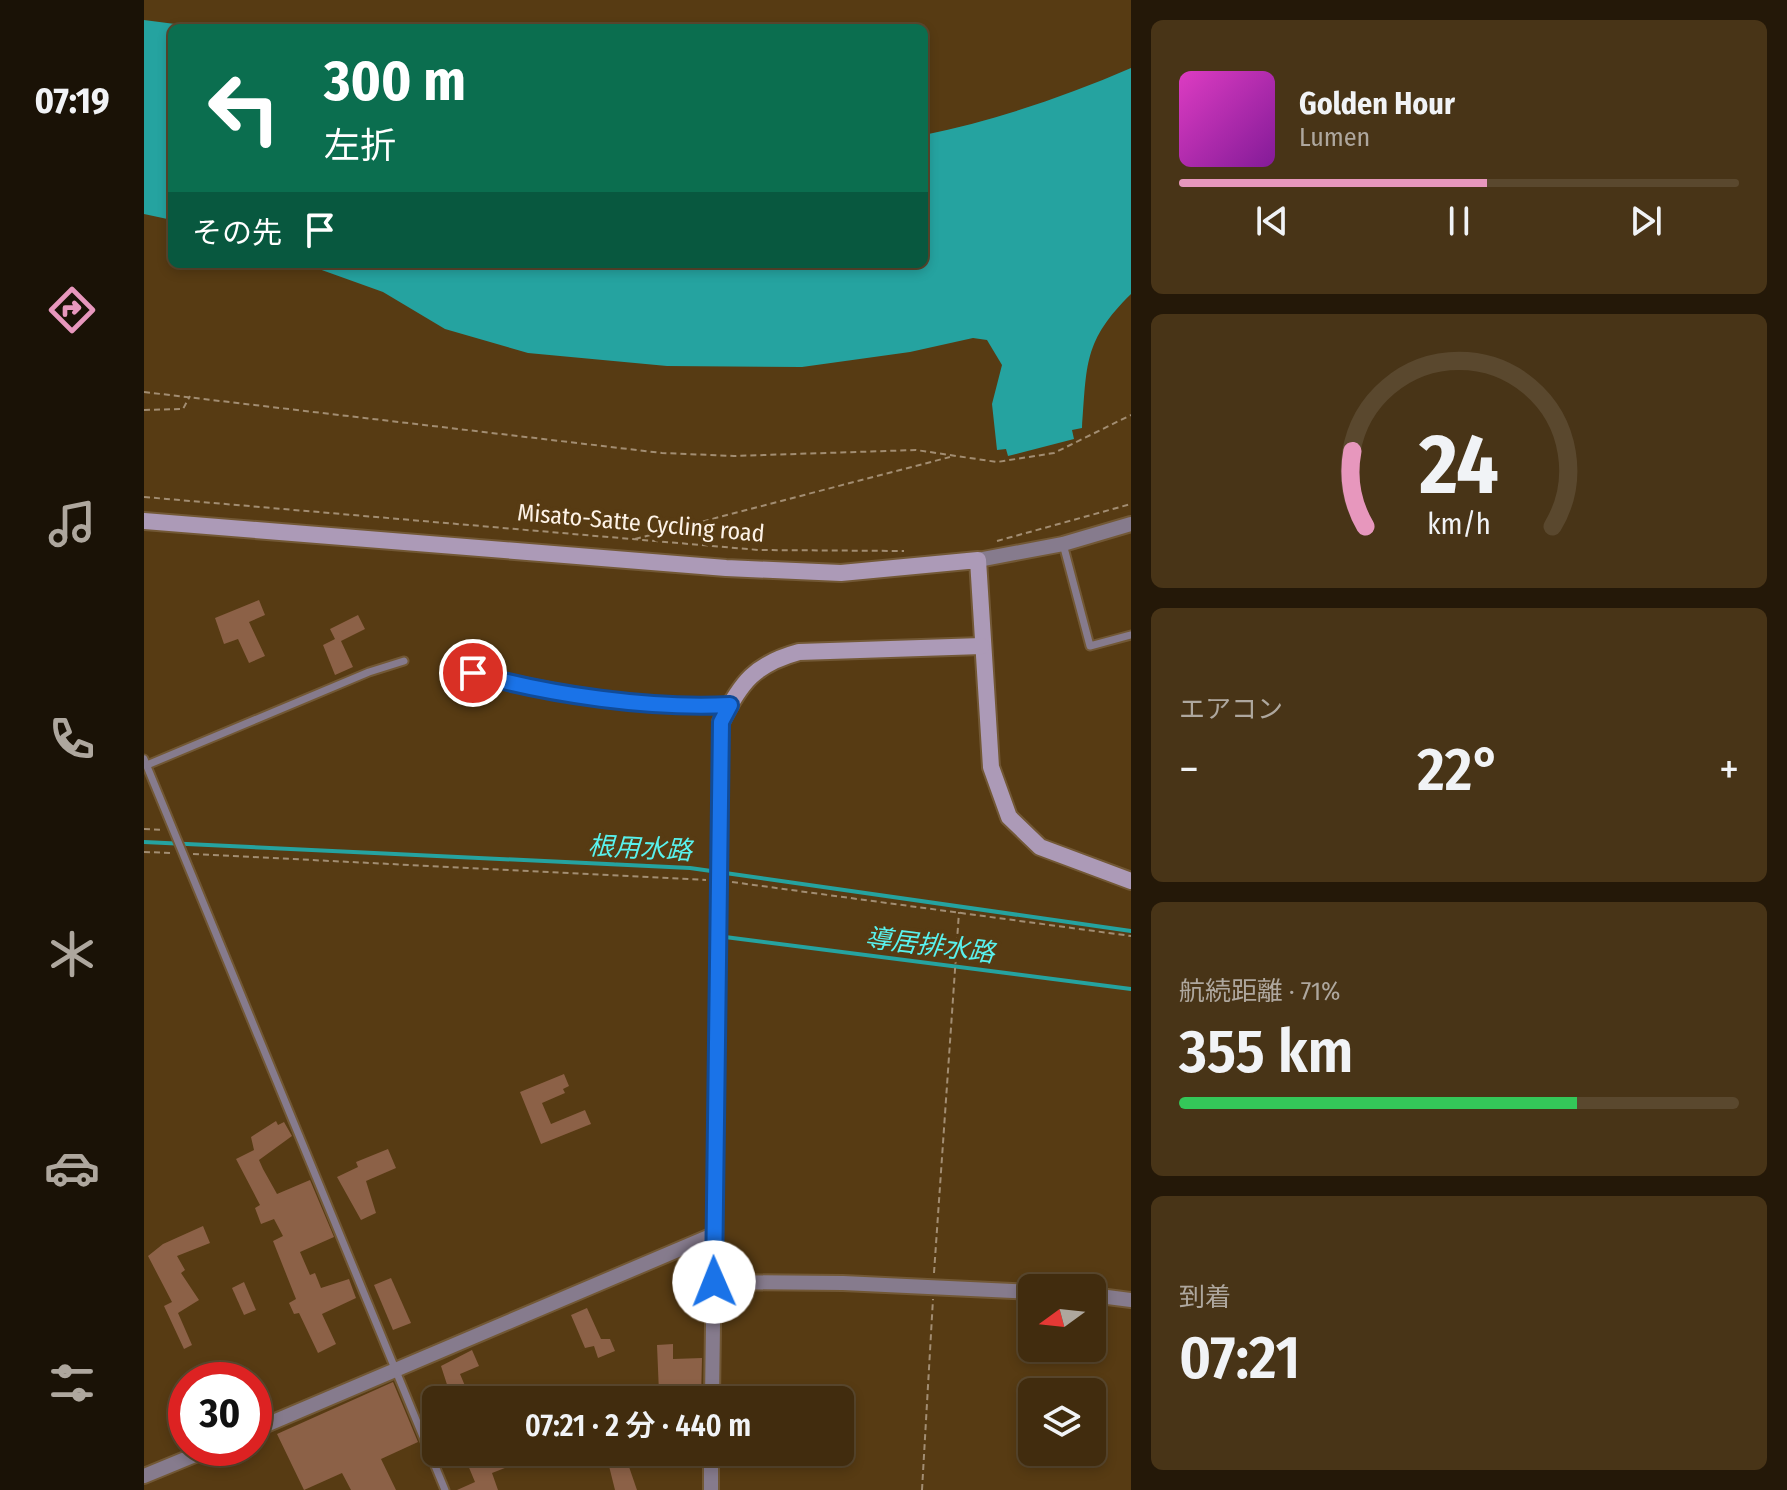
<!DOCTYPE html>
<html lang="ja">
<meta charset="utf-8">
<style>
:root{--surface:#412c0e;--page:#483417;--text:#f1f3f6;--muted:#aea79e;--line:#5a482e;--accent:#e797bd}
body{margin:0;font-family:"Fira Sans Condensed","Noto Sans JP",sans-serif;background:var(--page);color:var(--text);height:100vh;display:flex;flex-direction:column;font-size:30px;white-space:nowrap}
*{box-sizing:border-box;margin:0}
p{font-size:26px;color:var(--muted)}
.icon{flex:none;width:44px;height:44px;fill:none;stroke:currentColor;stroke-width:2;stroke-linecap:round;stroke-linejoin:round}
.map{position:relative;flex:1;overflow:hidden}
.side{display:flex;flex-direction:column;gap:20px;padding:20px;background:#241808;width:656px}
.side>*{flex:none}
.guide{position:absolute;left:24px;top:24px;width:760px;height:244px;border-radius:12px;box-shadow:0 4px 12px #0003,0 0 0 2px var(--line);background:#0b6e4f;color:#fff;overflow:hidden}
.needle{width:52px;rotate:255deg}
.buttons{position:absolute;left:874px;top:1274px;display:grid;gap:16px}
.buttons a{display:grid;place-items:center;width:88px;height:88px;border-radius:12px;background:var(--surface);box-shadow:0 4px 12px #0003,0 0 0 2px var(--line);font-size:40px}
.speed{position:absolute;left:24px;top:1362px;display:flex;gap:16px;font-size:40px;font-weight:700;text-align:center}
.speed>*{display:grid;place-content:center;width:104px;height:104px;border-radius:50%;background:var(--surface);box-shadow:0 4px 12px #0003,0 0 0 2px var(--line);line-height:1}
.speed .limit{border:12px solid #d22;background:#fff;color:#111}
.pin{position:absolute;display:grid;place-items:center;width:68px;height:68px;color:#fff;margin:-34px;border:4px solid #fff;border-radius:50%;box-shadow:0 2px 8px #0007}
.me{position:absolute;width:88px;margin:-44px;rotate:359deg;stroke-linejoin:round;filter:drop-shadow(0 0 6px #0008)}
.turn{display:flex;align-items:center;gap:28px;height:168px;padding:0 24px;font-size:36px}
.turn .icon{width:104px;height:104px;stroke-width:2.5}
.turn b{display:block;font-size:56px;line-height:68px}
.then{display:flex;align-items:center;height:76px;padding:0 24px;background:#0003;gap:16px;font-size:30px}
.big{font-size:60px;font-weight:600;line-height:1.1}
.side .widget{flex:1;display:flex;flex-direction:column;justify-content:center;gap:12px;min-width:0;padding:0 28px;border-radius:12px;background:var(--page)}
.side .dial{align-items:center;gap:0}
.dial svg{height:208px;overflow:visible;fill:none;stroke:var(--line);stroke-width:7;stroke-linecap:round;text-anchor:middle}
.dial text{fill:var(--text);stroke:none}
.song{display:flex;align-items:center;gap:24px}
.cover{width:96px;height:96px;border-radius:12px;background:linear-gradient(135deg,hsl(310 70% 55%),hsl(290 70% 35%))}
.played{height:8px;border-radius:4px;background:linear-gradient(90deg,var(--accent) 55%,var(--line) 55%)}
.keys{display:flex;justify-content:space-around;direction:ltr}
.heat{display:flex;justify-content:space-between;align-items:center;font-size:44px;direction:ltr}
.charge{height:12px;border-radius:6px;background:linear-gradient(90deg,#34c759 71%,var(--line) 0)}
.trip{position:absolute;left:278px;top:1386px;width:432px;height:80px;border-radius:12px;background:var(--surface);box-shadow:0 4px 12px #0003,0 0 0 2px var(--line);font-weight:600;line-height:80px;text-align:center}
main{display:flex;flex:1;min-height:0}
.tabs{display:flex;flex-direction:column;width:144px;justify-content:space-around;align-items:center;background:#1a1206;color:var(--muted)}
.tabs .icon{width:56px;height:56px}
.tabs .selected{color:var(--accent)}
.tabs b{font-size:36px;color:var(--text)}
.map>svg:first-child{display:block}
.water{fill:#25a3a0}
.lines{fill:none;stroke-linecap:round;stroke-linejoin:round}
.stream{stroke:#25a3a0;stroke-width:4}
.building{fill:#8c6147}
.lane-casing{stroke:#725835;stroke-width:11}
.street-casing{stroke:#725835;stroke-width:18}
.secondary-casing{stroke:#725835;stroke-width:20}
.path{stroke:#a28d72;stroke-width:2;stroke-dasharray:6 4;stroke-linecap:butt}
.lane{stroke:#867b8d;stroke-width:7}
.street{stroke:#867b8d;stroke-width:14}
.secondary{stroke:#ac9ab7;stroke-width:16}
.route-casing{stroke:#114b97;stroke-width:20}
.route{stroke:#1a73e8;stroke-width:14}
.labels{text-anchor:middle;stroke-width:8;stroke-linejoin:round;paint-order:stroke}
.street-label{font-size:24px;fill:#fdf2e6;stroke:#573b13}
.water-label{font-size:26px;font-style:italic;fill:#59f2ee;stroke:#573b13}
</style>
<main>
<nav class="tabs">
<b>07:19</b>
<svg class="icon selected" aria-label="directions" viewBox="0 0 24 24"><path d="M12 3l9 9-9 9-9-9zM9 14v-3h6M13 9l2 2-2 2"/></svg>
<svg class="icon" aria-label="music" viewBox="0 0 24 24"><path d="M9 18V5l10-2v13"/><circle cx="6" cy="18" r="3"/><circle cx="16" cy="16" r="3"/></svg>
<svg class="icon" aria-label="phone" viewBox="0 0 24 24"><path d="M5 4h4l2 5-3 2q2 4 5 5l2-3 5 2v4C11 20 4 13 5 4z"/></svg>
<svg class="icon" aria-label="climate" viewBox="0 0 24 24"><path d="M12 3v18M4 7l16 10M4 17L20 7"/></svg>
<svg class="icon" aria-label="car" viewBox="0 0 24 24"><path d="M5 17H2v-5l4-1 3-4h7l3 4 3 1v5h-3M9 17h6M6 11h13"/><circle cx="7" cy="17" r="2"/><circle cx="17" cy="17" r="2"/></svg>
<svg class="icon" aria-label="filters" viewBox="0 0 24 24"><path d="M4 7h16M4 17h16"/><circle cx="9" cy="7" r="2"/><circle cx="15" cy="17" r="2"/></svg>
</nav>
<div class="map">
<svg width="987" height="1490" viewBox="0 0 987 1490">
<rect width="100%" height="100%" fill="#573b13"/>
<g class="water">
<polygon points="0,20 62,28 28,28 28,220 0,214"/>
<path d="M 987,68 L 987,294 C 939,341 943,365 938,428 L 928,430 L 930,439 L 864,456 L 862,449 L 853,450 L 848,404 L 858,365 L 843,340 L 829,338 L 766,352 L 658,367 L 523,366 L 384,353 L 301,329 L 239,292 L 161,264 L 780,264 L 780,135 C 852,120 920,97 987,68 Z"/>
</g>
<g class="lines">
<g class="stream">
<polyline points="0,842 546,868 987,931"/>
<polyline points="581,933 581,937 987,989"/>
</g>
</g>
<g class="building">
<polygon points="115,600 121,615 105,622 121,656 105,663 94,639 80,644 71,618"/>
<polygon points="214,615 221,629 197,641 209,667 191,675 179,645 191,639 186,629"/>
<polygon points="420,1074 425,1086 419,1089 421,1093 398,1103 407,1124 441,1110 447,1124 397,1144 376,1092"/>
<polygon points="132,1121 134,1125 140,1122 148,1136 115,1160 119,1169 133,1194 166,1180 190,1237 156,1252 166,1275 171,1273 177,1288 205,1279 212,1298 178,1314 192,1344 174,1353 155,1313 150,1314 145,1303 152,1299 129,1241 139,1236 130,1219 117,1224 111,1208 116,1205 92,1159 110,1150 107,1137"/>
<polygon points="244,1149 252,1168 222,1181 232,1213 217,1220 193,1177 214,1167 212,1162"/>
<polygon points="59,1226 66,1243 33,1256 41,1270 37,1273 55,1300 34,1313 48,1345 40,1349 20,1306 28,1302 4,1256 19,1244"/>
<polygon points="554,1260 555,1281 538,1282 537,1261"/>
<polygon points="247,1278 267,1323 249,1330 230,1285"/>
<polygon points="100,1282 112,1310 100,1315 88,1288"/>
<polygon points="443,1308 457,1339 466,1339 471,1351 454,1358 450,1346 441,1348 427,1315"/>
<polygon points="529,1344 529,1359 558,1358 557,1400 521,1400 521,1392 515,1393 513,1345"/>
<polygon points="328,1350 335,1366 316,1374 327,1400 308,1400 297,1366"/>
<polygon points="249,1382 274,1442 237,1459 252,1490 207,1490 198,1473 160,1490 133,1434"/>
<polygon points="337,1452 378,1452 381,1460 348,1473 354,1490 313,1490 331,1482 321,1458"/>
<polygon points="483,1461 493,1490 471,1490 465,1466"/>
</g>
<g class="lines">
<g class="lane-casing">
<g id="lane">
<polyline points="919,544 946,646 987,635"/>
<polyline points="0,759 301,1490"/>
<polyline points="3,765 225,672 260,661"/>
</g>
</g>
<g class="street-casing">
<g id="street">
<polyline points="834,560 919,544 987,524"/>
<path d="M 304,667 C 393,691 493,710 586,705"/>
<polyline points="570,1282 699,1283 888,1292"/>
<polyline points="948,1295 987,1300"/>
<polyline points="568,1400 577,722"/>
<polyline points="110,1430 569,1235"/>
<polyline points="0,1476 68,1448"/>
<polyline points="567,1490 567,1452"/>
</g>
</g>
<g class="secondary-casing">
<g id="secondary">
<polyline points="0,521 582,568 697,573 834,560 847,767 865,817 896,847 987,881"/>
<path d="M 577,722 C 597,682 611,664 655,652 L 838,646"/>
</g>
</g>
<g class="path">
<polyline points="0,392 518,453 590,456 772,450 853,462 910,453 987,415"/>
<polyline points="0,410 39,409 46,396"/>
<polyline points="0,497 615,550 760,551"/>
<polyline points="491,539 806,457"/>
<polyline points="853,541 987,504"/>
<polyline points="0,829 20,830"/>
<polyline points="0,852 27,853"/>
<polyline points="49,854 562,880"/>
<polyline points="588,882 987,936"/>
<polyline points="790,1273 815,912"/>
<polyline points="778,1490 789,1299"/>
</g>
<use href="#lane" class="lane"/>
<use href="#street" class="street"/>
<use href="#secondary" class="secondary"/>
</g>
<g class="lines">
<g class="route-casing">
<path id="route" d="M 329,673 C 406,695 506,709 586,705 L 577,722 L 570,1282"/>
</g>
<use href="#route" class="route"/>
</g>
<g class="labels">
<g class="street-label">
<text transform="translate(497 523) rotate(5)" y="8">Misato-Satte Cycling road</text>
</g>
<g class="water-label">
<text transform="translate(496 848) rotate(3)" y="9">根用水路</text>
<text transform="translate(786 945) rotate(7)" y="9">導居排水路</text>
</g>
</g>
</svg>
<div class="buttons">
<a><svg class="needle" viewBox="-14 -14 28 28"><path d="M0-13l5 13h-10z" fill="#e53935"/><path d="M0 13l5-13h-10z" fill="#aea79e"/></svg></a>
<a><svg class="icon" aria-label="layers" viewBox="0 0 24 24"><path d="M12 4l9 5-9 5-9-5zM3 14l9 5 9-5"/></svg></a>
</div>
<div class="speed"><div class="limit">30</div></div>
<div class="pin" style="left:329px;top:673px;background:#d93025"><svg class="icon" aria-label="arrive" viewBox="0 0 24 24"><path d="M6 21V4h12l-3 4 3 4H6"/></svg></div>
<svg class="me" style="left:570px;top:1282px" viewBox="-20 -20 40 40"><circle r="19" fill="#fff"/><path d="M0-13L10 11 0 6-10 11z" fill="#1a73e8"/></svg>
<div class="trip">07:21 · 2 分 · 440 m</div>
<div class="guide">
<div class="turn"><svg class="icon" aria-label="left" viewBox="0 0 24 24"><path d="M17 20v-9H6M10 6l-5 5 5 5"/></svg><div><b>300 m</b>左折</div></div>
<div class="then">その先<svg class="icon" aria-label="arrive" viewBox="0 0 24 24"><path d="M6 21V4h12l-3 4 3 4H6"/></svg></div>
</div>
</div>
<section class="side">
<div class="widget">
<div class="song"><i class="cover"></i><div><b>Golden Hour</b><p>Lumen</p></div></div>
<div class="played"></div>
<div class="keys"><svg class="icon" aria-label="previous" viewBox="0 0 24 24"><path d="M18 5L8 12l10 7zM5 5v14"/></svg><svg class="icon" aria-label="pause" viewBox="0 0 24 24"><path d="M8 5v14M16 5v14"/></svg><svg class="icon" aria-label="next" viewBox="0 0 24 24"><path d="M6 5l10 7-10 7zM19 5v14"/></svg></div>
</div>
<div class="widget dial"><svg viewBox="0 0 100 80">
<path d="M14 69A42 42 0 1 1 86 69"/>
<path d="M14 69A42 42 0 0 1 9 40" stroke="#e797bd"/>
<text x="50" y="56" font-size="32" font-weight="700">24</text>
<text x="50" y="72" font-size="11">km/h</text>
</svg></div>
<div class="widget"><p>エアコン</p>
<div class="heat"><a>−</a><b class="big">22°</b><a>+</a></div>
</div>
<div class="widget"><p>航続距離 · 71%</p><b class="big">355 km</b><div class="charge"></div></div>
<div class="widget"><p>到着</p><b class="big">07:21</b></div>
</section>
</main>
